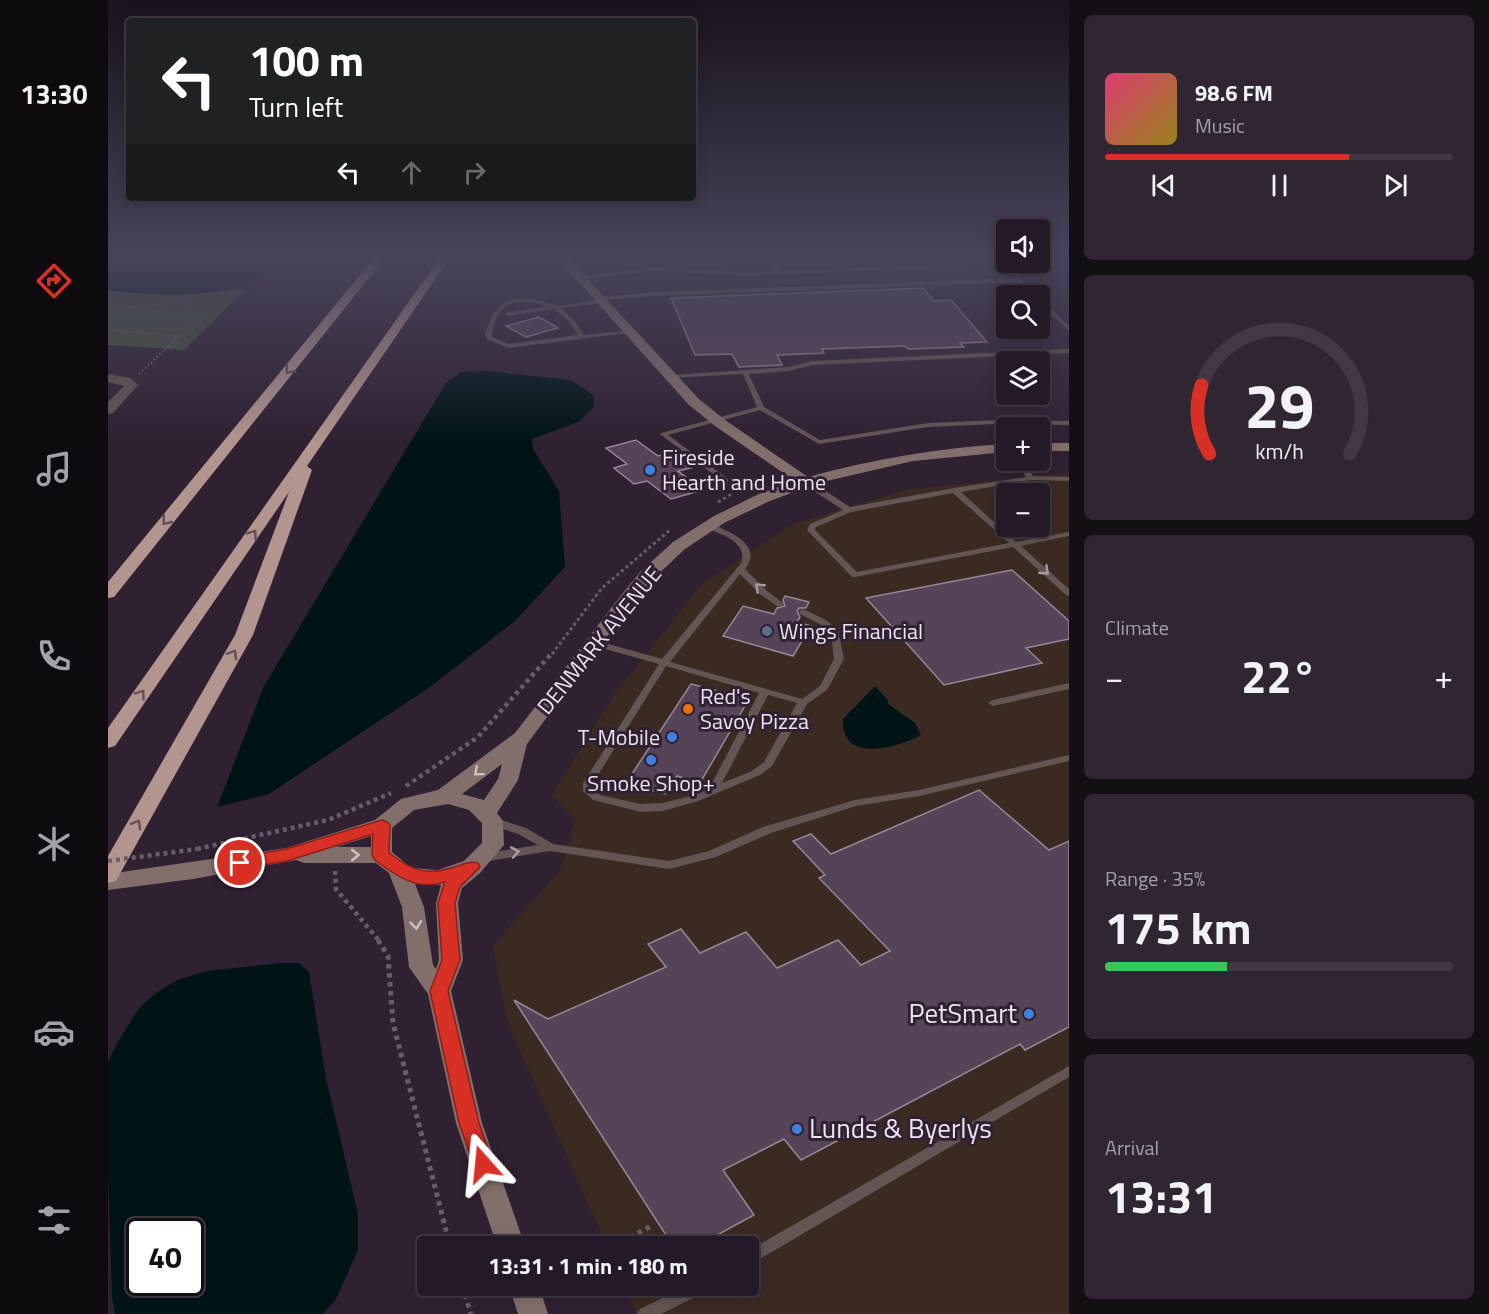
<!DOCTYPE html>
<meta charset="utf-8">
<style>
:root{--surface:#241926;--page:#302632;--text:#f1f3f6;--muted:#a3a0a7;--line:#413843;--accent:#d93025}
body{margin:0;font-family:"Titillium Web",sans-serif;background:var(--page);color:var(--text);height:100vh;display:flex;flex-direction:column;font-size:22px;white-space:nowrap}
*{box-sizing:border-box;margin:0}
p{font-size:20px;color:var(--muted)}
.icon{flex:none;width:33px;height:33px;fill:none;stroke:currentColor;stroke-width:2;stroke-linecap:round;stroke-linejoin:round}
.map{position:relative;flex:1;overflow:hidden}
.sheet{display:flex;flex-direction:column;gap:15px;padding:15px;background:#140e15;width:420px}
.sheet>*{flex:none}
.guide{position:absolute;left:18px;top:18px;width:570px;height:183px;border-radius:6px;box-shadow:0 3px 15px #0003,0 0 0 2px var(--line);background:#202124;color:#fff;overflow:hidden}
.buttons{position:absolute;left:888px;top:219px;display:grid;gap:12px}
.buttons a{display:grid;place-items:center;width:54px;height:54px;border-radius:6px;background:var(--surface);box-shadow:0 3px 15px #0003,0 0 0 2px var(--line);font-size:30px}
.speed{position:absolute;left:18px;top:1218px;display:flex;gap:12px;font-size:30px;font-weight:700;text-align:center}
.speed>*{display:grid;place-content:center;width:78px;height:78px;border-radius:50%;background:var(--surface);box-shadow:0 3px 15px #0003,0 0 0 2px var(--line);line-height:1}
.speed .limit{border:3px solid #111;border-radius:9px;background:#fff;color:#111}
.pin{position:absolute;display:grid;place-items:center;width:51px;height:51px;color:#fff;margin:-26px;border:3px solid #fff;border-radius:50%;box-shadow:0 2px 6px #0007}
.me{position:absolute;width:66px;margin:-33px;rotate:342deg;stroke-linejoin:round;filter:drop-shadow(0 0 4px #0008)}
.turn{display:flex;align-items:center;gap:21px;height:126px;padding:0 24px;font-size:27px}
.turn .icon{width:78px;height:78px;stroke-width:2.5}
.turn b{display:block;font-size:42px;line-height:51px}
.lanes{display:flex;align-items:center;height:57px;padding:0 24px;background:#0003;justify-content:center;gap:30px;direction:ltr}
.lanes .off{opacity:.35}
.big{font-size:45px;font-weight:700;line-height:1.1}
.sheet .tile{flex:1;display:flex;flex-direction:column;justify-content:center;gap:9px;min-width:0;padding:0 21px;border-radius:9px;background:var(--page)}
.sheet .dial{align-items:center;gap:0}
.dial svg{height:156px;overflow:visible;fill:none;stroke:var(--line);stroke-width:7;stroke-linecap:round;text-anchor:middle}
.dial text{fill:var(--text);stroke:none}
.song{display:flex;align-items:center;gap:18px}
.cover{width:72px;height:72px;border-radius:9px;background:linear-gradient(135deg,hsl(340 70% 55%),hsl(50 70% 35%))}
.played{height:6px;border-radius:3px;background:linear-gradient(90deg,var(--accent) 70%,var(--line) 70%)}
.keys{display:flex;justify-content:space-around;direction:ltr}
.heat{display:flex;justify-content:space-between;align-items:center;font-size:33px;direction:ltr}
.charge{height:9px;border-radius:4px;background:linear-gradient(90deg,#34c759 35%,var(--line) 0)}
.trip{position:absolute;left:309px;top:1236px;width:342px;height:60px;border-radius:6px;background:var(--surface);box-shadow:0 3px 15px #0003,0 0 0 2px var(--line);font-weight:700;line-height:60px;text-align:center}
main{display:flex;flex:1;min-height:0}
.tab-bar{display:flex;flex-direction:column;width:108px;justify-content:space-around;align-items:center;background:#0e0a0f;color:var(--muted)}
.tab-bar .icon{width:42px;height:42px}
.tab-bar .on{color:var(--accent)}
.tab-bar b{font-size:27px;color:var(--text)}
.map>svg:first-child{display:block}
.commercial{fill:#3b2a21;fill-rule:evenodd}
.green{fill:#45513a}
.water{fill:#001416;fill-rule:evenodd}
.building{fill:#554357;stroke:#98859a;stroke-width:1.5}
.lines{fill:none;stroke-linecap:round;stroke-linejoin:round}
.path-far3{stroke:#695c6b;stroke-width:2;stroke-dasharray:2 2;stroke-linecap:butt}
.path-far2{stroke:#695c6b;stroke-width:3;stroke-dasharray:3 3;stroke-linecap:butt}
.path-far1{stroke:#695c6b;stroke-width:4.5;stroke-dasharray:4 4;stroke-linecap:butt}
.path{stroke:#695c6b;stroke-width:5;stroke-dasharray:4.5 4.5;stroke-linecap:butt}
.lane{fill:#625553;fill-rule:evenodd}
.street{fill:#625553;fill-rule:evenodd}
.secondary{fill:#826f6b;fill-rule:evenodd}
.highway{fill:#b2958e;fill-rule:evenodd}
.path-bridge{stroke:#695c6b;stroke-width:4.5;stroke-dasharray:4 4;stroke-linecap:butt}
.oneway{stroke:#644f57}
.oneway2{stroke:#a89ca0}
.oneway3{stroke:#cdc0c6}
.route{fill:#d93025;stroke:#8d1f18;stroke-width:1.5}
.shop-dot{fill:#3f7fe0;stroke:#302132;stroke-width:2}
.service-dot{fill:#5c6f8a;stroke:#302132;stroke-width:2}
.food-dot{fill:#e8710a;stroke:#302132;stroke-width:2}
.labels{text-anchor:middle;stroke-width:6;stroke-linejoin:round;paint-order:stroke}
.poi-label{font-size:22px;fill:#ede2ed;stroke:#302132;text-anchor:start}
.street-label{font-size:22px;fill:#ede2ed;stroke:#302132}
.near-poi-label{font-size:27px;fill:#ede2ed;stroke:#302132;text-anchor:end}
</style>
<main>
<nav class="tab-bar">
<b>13:30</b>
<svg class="icon on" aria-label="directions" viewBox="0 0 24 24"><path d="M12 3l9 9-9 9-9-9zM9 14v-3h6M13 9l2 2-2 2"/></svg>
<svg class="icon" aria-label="music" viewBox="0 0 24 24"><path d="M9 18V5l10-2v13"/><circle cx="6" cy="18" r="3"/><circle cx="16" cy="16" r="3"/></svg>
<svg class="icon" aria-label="phone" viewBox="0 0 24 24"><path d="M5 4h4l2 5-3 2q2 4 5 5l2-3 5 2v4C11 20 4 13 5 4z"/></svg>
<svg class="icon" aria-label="climate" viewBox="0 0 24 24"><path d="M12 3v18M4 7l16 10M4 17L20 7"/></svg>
<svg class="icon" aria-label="car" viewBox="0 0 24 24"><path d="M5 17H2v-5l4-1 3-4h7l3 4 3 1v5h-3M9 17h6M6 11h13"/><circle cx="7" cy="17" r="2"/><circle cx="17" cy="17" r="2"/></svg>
<svg class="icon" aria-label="filters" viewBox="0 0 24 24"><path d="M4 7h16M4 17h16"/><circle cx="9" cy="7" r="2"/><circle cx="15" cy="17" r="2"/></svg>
</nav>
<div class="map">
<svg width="961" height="1314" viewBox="0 0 961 1314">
<rect width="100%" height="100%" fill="#302132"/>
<path class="commercial" d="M 961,473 L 961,1314 L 528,1314 L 516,1286 L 640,1286 L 640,1246 L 499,1246 L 399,1021 L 385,946 L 453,869 L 467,820 L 444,795 L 503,699 L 593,585 L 685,524 L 797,490 ZM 898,494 L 932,494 L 932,526 L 898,526 Z"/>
<path class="green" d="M 0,290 C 46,296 90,294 136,290 L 76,350 L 0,345 Z"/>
<g class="water">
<path d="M 0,259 L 174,259 C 135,302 53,297 0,290 Z"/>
<polygon points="377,371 463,380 485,395 486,407 470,422 424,439 425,449 451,491 457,567 406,622 322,687 161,794 109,807 156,686 338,383 353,372"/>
<path d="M 767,686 L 780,700 L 780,704 L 807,723 L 813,735 C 789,748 733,764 735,719 Z"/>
<path d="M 172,963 L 191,963 L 201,972 L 218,1078 L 250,1214 L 250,1250 L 228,1299 L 215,1314 L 7,1314 L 4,1297 L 0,1176 L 0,1062 L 8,1045 L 31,1008 L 48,993 L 69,980 L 99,971 ZM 32,1232 L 82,1232 L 82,1282 L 32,1282 Z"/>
</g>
<g class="building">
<polygon points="815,288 826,301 843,300 879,342 852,343 856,347 800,349 797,346 714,349 716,353 669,355 674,365 631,367 624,354 587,355 563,298"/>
<polygon points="431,317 450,328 418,337 398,326"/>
<polygon points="528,440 550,456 563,453 583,468 570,471 595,490 563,499 539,481 526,484 506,468 519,464 498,448"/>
<polygon points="904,570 961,621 961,639 918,648 934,663 836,685 758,598"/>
<polygon points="677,596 701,602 698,608 691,608 689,611 692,617 689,622 703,626 685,656 615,636 635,606 666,614 669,608 677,606 675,600"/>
<polygon points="583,684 641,699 592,783 569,776 557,794 518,783"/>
<polygon points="871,790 941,850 961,841 961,1027 917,1050 912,1044 693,1160 676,1139 615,1170 646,1215 589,1246 565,1246 406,1000 440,1019 558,967 540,944 573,929 592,953 638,932 669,968 730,940 753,965 782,951 711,878 717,875 685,841 703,834 723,854"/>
</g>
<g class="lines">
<g class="path-far3">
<path d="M 0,309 L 79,302 L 83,305 C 85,322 89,329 71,336 L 0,330"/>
<polyline points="31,374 71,336"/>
</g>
<g class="path-far2">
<polyline points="610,502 624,494"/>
<polyline points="444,654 494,588 562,530"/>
</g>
<g class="path-far1">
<polyline points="298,786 370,737 445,652"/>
<polyline points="89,849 220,820 283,793"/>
<polyline points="227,871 228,889 272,942"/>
</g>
<g class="path">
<polyline points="270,940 280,956 285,1023 342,1246"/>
<polyline points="506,1246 543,1226"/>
<polyline points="354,1286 363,1314"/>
</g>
<g class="lane">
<polygon points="676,259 682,259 673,266 671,271 852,263 894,259 898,259 898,261 852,267 639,276 546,271 471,280 468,278 471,276 546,267 639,272 665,271 669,264"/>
<path d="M 911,278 L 929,296 L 923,296 L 910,282 L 549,296 L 495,300 L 493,303 L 452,308 L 465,319 L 476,335 L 522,330 L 522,332 L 520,333 L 400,348 L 379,339 L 377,334 C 387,306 396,294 429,300 C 435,301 441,304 447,305 C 455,307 479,301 489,300 L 489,298 L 491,297 L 549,292 ZM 419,302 L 429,303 L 440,307 L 400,312 L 397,314 L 400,316 L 446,309 L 461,321 L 470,335 L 401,344 L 384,337 C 384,332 385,327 387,322 C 394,304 401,303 419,302 Z"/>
<polygon points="932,298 961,326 961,331 932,303"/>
<polygon points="961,349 961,353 704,365 681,371 641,374 656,407 712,440 820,423 889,420 961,421 961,425 889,424 820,427 711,444 652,410 560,435 620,479 620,483 617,483 552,434 553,433 649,407 635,374 561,378 561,376 563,375 681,367 704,361"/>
<path d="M 909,460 L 916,460 L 925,476 L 961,477 L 961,481 L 923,480 L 853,492 L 908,542 L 961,532 L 961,536 L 913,546 L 961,589 L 961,596 L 958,595 L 905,547 L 747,577 L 744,577 L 699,530 L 702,524 L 735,510 L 695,484 L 695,480 L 701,480 L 742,507 L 846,488 L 918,477 ZM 845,493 L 901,543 L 749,572 L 707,530 L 708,527 L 743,512 Z"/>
<path d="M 599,524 C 606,524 611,527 617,530 C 634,538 652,550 637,569 L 658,590 L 676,604 L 672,607 L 669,606 L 652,594 L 632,574 L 562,662 L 694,699 L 712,686 L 726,659 L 723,633 L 712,624 L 692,614 L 691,612 L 692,610 L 695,609 L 718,620 L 730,630 L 736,659 L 719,690 L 699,704 L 664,766 L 652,775 L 590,801 L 555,811 L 533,812 L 485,800 L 475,791 L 475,783 L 551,664 L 483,645 L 482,643 L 486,640 L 554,659 L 634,562 C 638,541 614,535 599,528 L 598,526 ZM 558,666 L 651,693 L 601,789 L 583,796 L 555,803 L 533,804 L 492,795 L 485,790 L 485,783 ZM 660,695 L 689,703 L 656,762 L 644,771 L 614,783 Z"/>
<polygon points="961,683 961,689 885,706 880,703 885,700"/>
<polygon points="961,755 961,761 811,796 748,806 663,833 608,857 561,869 442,851 374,862 370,861 369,858 370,855 374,854 430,845 410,834 380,824 379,821 380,818 384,817 418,828 445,844 561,861 601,851 655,827 747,800 811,790"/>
<polygon points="961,1066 961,1077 640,1266 640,1251"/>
<polygon points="579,1286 601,1286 599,1291 553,1314 529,1314 532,1309"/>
</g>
<polygon class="street" points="0,374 22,378 30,385 5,413 0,414 0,402 16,386 0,382"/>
<g class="secondary">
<path d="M 450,259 L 461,259 L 591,399 L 617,420 L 700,477 C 766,459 830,448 898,444 L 898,452 L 805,461 L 710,483 L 662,501 L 616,523 L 577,549 L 544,580 L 519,610 L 419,744 L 410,780 L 389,813 L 395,821 L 396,845 L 372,873 L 354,888 L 350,903 L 355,960 L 343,991 L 374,1123 L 417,1246 L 389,1246 L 348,1123 L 320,994 L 301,967 L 294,907 L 281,873 L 268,863 L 196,863 L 188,860 L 85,879 L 0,890 L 0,874 L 178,848 L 267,820 L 293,799 L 330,790 L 407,733 L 507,603 L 532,572 L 565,542 L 606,516 L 651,494 L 687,481 L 607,426 L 581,405 ZM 394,764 L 390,779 L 376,800 L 354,794 ZM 340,804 L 361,810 L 374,823 L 374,843 L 356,861 L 330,870 L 303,868 L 284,852 L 284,828 L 306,810 ZM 263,836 L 263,847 L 228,847 ZM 307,884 L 333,885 L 328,903 L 331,960 L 328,969 L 325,965 L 316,907 Z"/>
<rect x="932" y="443" width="29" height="8"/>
<polygon points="401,1286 431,1286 440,1314 410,1314"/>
</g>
<g class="highway">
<polygon points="265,259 276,259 6,597 0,598 0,582"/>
<polygon points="331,259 341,259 199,466 204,470 145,635 8,881 0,883 0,856 127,635 181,492 7,746 0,748 0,728"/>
</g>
<polyline class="path-bridge" points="0,861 89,849"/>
</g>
<defs><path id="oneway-chevron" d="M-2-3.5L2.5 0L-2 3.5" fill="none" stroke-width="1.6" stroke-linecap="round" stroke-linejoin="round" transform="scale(1.5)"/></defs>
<g class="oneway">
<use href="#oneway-chevron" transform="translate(181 370) rotate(129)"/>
<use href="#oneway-chevron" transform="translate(58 521) rotate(129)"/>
<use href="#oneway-chevron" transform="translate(145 534) rotate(-55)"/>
<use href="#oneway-chevron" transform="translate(125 654) rotate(-60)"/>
<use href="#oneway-chevron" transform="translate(33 694) rotate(-55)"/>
<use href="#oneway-chevron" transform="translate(29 824) rotate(-60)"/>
</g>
<g class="oneway2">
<use href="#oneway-chevron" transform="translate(937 571) rotate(43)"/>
<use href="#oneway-chevron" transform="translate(651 587) rotate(-137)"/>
<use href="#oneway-chevron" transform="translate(407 852) rotate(-10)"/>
</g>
<g class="oneway3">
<use href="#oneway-chevron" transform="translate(370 772) rotate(140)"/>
<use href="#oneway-chevron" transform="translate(247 855)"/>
<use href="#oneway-chevron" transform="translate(308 925) rotate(83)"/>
</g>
<linearGradient id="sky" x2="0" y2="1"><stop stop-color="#1a121c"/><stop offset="0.58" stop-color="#48435a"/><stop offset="1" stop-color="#48435a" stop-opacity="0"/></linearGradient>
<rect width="961" height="443" fill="url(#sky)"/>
<path class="route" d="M 274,820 L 279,822 L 282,825 L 281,853 C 305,871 317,876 347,867 C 355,864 362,861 370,863 L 372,867 L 352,887 L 347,903 L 352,960 L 340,991 L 371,1123 L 385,1164 L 382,1171 L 375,1174 L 368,1171 L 351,1123 L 322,991 L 334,960 L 330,903 L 337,882 C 309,891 288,876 267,860 L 264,855 L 265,834 L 179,861 L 132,869 L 126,867 L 124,863 L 126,859 L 132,857 L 178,849 Z"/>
<g class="shop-dot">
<circle cx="542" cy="470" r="6"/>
<circle cx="564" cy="737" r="6"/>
<circle cx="543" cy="760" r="6"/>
<circle cx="921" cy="1014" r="6"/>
<circle cx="689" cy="1129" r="6"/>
</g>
<circle class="service-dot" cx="659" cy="631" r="6"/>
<circle class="food-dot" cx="580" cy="709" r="6"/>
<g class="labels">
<g class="poi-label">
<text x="554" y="465">Fireside<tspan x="554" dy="25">Hearth and Home</tspan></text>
<text x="671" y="639">Wings Financial</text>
<text x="592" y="704">Red's<tspan x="592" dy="25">Savoy Pizza</tspan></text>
<text x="552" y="745" text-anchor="end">T-Mobile</text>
<text x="543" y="791" text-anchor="middle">Smoke Shop+</text>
</g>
<g class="street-label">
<text transform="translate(491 640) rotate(-51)" y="8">DENMARK AVENUE</text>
</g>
<g class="near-poi-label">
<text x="909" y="1023">PetSmart</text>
<text x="701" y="1138" text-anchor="start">Lunds &amp; Byerlys</text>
</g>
</g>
</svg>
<div class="buttons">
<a><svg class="icon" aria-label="sound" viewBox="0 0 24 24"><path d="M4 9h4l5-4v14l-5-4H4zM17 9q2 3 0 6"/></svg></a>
<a><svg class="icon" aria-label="search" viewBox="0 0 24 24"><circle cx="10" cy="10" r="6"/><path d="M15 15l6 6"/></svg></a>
<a><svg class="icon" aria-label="layers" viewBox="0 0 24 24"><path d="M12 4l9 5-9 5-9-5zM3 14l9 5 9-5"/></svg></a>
<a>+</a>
<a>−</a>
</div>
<div class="speed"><div class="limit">40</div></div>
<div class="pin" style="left:132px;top:863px;background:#d93025"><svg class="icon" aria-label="arrive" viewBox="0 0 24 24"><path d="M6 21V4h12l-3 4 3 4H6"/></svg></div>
<svg class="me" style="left:375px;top:1164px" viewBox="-20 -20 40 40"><path d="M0-17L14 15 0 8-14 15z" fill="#d93025" stroke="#fff" stroke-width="4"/></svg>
<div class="trip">13:31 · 1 min · 180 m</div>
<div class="guide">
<div class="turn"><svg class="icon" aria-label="left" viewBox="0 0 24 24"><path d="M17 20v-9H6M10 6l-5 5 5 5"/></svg><div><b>100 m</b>Turn left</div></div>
<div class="lanes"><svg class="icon" aria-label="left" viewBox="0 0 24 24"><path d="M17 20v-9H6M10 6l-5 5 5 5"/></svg><svg class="icon off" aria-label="ahead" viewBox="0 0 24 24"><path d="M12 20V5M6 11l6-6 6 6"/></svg><svg class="icon off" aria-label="right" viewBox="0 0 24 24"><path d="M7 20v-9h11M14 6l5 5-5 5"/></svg></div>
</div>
</div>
<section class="sheet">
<div class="tile">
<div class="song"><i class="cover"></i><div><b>98.6 FM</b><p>Music</p></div></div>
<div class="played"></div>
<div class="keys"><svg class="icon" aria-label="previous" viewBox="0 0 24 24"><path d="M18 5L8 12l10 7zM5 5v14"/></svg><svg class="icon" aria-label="pause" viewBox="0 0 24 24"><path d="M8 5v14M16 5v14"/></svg><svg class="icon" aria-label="next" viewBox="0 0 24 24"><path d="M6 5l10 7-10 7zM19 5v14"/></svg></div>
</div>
<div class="tile dial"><svg viewBox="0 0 100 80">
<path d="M14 69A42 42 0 1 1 86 69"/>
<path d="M14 69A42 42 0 0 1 10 34" stroke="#d93025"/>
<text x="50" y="56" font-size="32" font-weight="700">29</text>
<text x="50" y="72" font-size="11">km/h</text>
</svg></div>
<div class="tile"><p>Climate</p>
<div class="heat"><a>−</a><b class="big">22°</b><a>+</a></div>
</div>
<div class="tile"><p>Range · 35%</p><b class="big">175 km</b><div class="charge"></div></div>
<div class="tile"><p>Arrival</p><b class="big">13:31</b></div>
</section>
</main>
